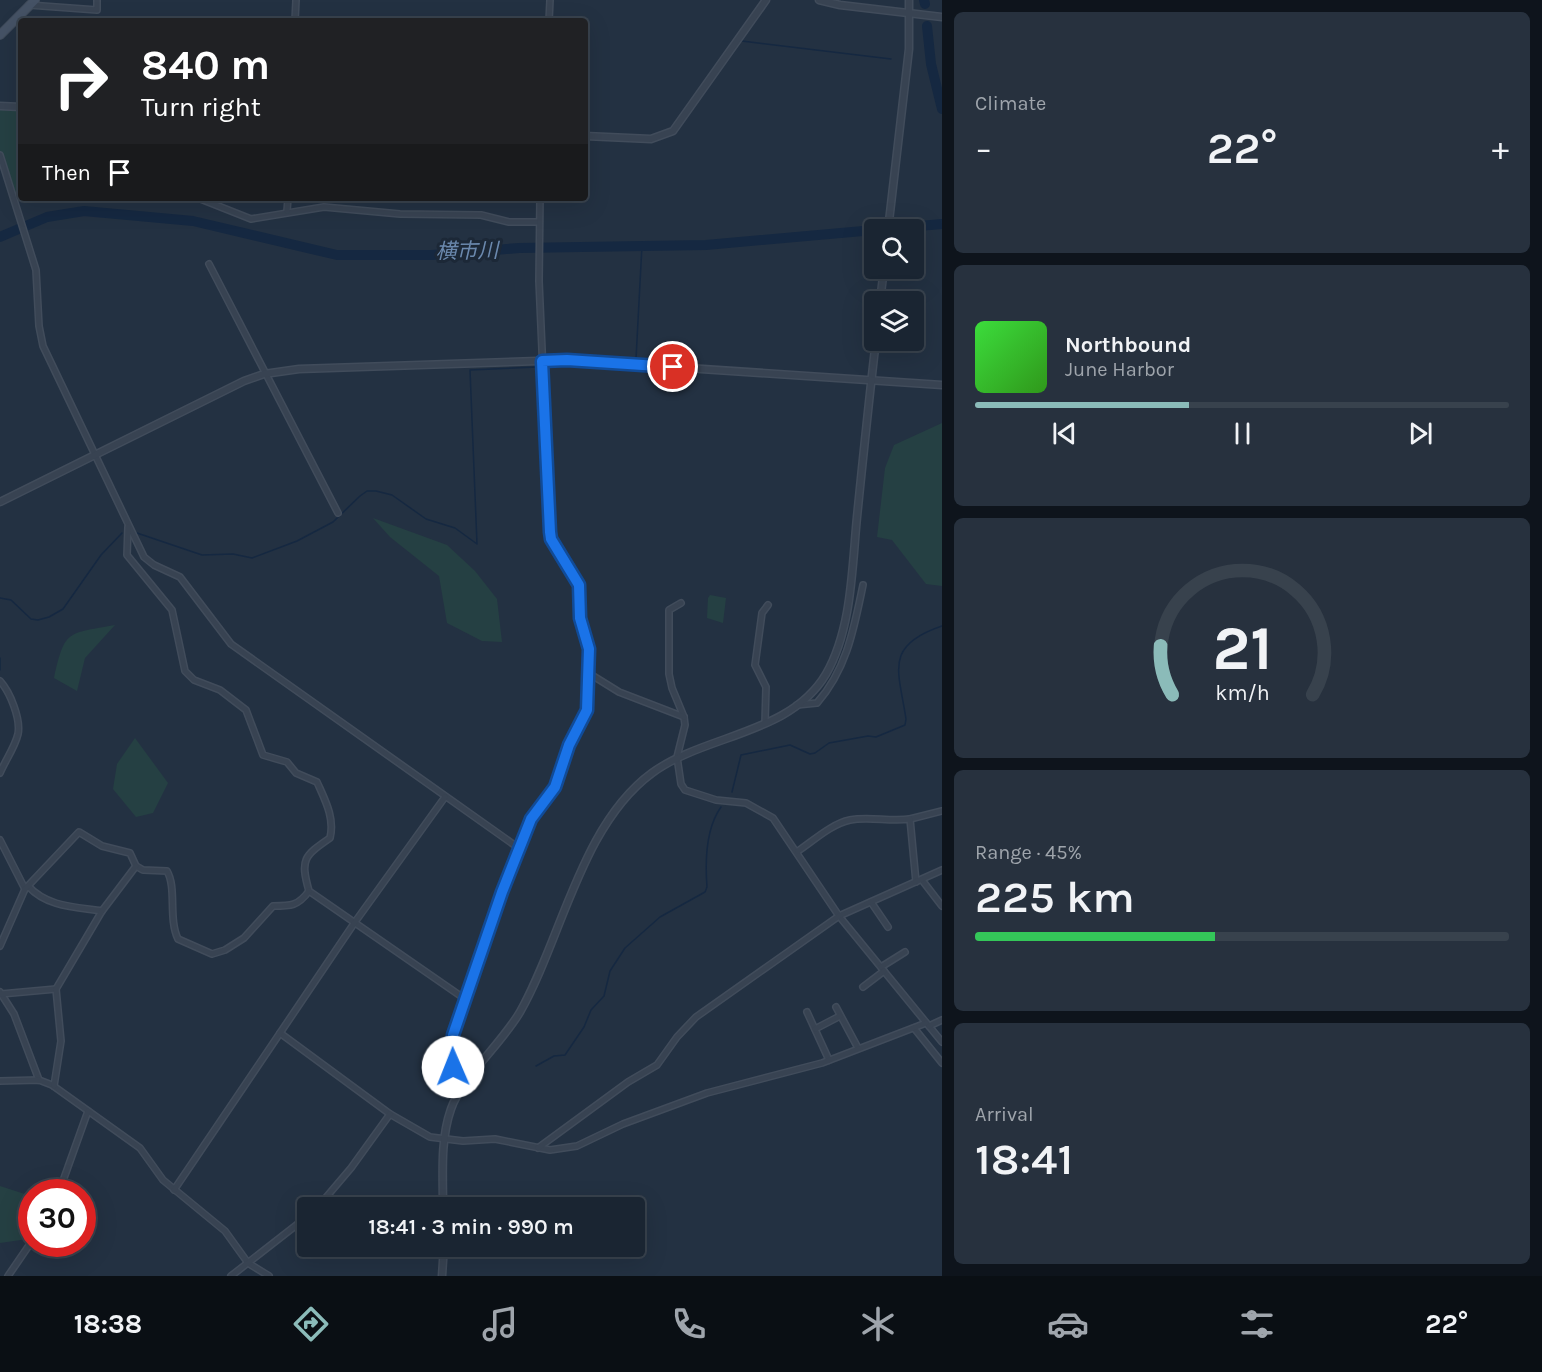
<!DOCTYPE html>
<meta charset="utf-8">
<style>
:root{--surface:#1a2532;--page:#27313e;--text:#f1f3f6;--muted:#9fa5ac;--line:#38424d;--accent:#8bbbb9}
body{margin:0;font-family:Karla,"Noto Sans JP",sans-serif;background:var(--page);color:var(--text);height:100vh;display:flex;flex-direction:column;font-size:22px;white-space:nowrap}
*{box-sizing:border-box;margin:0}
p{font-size:20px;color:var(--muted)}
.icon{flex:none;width:33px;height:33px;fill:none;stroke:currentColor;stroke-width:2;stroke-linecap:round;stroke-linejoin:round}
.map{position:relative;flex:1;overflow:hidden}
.drawer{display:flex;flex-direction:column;gap:12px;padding:12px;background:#0e141c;width:600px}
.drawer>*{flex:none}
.banner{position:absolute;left:18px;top:18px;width:570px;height:183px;border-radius:6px;box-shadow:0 6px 24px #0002,0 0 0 2px var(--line);background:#202124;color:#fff;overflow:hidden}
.buttons{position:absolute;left:864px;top:219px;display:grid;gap:12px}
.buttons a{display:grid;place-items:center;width:60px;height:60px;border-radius:6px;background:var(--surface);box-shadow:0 6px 24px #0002,0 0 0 2px var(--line);font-size:30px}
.speed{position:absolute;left:18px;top:1179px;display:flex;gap:12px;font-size:30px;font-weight:700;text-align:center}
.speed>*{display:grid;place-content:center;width:78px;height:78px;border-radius:50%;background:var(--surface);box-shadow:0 6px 24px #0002,0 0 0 2px var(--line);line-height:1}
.speed .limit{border:9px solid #d22;background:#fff;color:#111}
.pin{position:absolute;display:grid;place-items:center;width:51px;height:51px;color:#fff;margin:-26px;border:3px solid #fff;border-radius:50%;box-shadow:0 2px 6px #0007}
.me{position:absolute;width:66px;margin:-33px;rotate:359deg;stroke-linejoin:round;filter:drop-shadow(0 0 4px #0008)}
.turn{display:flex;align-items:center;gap:21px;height:126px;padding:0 24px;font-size:27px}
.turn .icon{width:78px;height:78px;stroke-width:2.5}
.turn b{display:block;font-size:42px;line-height:51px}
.then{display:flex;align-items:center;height:57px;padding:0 24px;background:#0003;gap:12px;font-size:22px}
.big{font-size:45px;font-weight:600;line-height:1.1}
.drawer .card{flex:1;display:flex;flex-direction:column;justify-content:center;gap:9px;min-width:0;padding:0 21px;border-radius:9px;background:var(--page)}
.drawer .dial{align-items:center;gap:0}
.dial svg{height:156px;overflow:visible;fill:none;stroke:var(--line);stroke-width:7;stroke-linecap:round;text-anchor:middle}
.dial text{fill:var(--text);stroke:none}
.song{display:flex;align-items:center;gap:18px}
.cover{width:72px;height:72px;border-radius:9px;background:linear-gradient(135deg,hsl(120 70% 55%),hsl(110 70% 35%))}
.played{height:6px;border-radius:3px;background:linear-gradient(90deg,var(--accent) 40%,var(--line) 40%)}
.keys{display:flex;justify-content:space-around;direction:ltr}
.heat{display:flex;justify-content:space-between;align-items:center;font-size:33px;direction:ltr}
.charge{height:9px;border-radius:4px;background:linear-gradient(90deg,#34c759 45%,var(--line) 0)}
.trip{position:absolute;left:297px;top:1197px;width:348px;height:60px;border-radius:6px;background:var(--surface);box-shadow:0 6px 24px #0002,0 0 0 2px var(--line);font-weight:600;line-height:60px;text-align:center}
.menu{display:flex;height:96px;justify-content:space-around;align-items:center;background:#0a0f14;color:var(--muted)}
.menu .icon{width:42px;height:42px}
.menu .active{color:var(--accent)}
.menu b{font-size:27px;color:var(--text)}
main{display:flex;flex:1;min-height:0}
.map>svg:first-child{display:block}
.green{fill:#254043}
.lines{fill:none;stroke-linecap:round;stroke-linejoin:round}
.stream{stroke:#152841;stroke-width:1.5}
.river{stroke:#152841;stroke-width:10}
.minor-casing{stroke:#414c5b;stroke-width:8}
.tertiary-casing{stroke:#414c5b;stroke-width:9}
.secondary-casing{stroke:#414c5b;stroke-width:10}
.minor{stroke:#384352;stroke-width:5}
.tertiary{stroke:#384352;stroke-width:6}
.secondary{stroke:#455265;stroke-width:8}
.route-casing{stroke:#114b97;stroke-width:15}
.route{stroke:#1a73e8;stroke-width:10}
.labels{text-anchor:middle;stroke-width:6;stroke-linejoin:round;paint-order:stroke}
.water-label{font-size:21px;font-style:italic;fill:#6b89ae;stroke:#1c2837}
</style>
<main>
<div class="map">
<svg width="942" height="1276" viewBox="0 0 942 1276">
<rect width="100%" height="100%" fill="#233142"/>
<g class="green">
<polygon points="0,106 21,107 21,197 12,199 0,155"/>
<polygon points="942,423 942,586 926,584 892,540 877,537 885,468 894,445"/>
<polygon points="373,518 447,545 475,571 497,599 502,642 482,641 447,623 439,576 390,537"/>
<polygon points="710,595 726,598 723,623 707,618 708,598"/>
<path d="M 115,625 L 85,658 L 77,691 L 54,678 C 65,629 67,634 115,625 Z"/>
<polygon points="135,738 168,783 153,813 136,817 113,789 117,764"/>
<polygon points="0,1186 31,1196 31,1213 28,1214 32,1232 28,1239 0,1243"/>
</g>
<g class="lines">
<g class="stream">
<polyline points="742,41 891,59"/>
<polyline points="636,359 642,245"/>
<polyline points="137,533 202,555 233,554 252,558 297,541 333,522 360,496 367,491 376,491 392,495 426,519 455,528 477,544 470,370 537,367"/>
<polyline points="0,598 11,600 31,619 38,620 49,617 63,609 101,555 122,533"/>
<polyline points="0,658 0,670"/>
<path d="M 732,792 L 741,755 L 790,745 L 810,754 L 815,753 L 829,743 L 868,736 L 876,737 L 905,725 L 906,719 C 899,671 883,646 942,626"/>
<path d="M 536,1066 L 554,1056 L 565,1055 L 584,1027 L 591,1010 L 604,996 L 610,971 L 625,948 L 660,917 L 705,892 L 707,887 C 705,861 706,828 721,807"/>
</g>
<g class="river">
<polyline points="924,0 925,4"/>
<polyline points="927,26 931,64 942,109"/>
<polyline points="0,237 47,217 84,211 193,221 337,255 432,255 519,248 706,245 942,224"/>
</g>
<g class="minor-casing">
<g id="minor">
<polyline points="29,5 97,10 97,0"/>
<polyline points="295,21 296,0"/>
<polyline points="549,21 550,0"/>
<polyline points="0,155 36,270 39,326 43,346 144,557 154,565 180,577 231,644 520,849"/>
<polyline points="198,198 251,219 324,207 400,214 481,215 509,222 539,222"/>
<polyline points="287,211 288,198"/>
<polyline points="209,264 338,513"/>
<path d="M 128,527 L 127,555 L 172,610 L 185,671 L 194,680 L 220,690 L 246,710 L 263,755 L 287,762 L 296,773 L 317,782 C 325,800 335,818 330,838 C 304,856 300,859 309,891 L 465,999"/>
<polyline points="681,603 669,610 669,674 672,688 684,717 685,725 677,757 681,784 685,790 716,800 746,803 773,818 839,916 942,1042"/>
<polyline points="590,674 619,692 684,717"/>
<path d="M 0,681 C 10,692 21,719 18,734 C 15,747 5,761 0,773"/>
<path d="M 797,705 L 817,703 C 847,669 854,628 863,585"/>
<polyline points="765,723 766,687 755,665 762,613 768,605"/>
<polyline points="910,819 942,811"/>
<polyline points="0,840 25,889"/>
<path d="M 798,851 C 813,841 831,824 850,820 C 869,816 890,822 910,819 L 916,882"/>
<polyline points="922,880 942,906"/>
<path d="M 28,886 C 47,907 75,907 102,911"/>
<polyline points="871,902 888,927"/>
<path d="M 0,946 L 25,889 L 79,832 L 102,846 L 130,853 L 136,866 L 143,870 L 167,871 C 177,888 168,918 178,939 L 212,954 L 225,950 L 244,938 L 273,906 C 291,906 298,906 309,891"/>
<polyline points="881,967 905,952"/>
<polyline points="863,987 884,971"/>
<polyline points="0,992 14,1014 39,1080"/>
<polyline points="1,994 56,989"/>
<polyline points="836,1007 858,1048"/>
<polyline points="807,1012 829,1060"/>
<polyline points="929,1026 942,1020"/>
<polyline points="914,1028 942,1063"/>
<polyline points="815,1029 840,1016"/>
<polyline points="280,1033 390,1114 430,1137 463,1141 495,1139 550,1150 577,1146 623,1124 707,1093 822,1063 926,1023"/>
<polyline points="0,1081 39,1080 52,1085 140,1148 163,1180 225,1231 248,1263 269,1276"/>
<polyline points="465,1085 453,1067 453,1035 502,892 527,828 555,787 569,745 583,722 589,696 589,649 580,618 579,585 551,539 550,532 539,281 540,198"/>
<polyline points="54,1086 61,1041 56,989 102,911 136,866"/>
<polyline points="538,1148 628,1082 657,1065 677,1037 696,1017 839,916 942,870"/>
<polyline points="174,1190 355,922 445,797"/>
<polyline points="59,1192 88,1111"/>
<polyline points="317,1208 351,1168 390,1114"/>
<polyline points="8,1276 32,1241"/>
<polyline points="231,1276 308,1216"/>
</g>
</g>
<g class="tertiary-casing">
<g id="tertiary">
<polyline points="819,0 840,5 942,17"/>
<polyline points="0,106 21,107"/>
<polyline points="585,136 651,139 673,131 766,0"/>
<polyline points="888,230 909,49 909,0"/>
<polyline points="880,302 884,268"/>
<polyline points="0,502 244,381 264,374 299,369 567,360 942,385"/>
<path d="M 443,1208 C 443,1175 440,1140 451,1109 C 461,1079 502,1043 520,1012 C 562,938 581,825 652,773 C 705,734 790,735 826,674 C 852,629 852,567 857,517 C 863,458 869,399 876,340"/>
<polyline points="442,1276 444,1246"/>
</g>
</g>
<g class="secondary-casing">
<polyline id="secondary" points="0,35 35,0"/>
</g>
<use href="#minor" class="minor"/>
<use href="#tertiary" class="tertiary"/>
<use href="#secondary" class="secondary"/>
</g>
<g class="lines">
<g class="route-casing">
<polyline id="route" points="453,1067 453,1035 502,892 531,819 555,787 569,745 587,710 589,649 580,618 579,585 551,539 550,532 542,361 567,360 673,367"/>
</g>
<use href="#route" class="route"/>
</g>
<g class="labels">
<g class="water-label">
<text transform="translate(467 251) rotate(-1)" y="7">横市川</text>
</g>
</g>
</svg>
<div class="buttons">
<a><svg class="icon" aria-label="search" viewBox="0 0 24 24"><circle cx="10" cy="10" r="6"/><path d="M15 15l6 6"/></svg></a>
<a><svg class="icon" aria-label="layers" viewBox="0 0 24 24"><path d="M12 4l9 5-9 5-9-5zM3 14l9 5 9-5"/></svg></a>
</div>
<div class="speed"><div class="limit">30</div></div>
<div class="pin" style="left:673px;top:367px;background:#d93025"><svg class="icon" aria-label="arrive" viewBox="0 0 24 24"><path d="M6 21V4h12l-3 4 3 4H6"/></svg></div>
<svg class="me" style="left:453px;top:1067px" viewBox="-20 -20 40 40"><circle r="19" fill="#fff"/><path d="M0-13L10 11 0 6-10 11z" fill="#1a73e8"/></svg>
<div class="trip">18:41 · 3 min · 990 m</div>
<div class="banner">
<div class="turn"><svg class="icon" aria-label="right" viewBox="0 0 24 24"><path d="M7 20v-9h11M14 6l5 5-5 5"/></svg><div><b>840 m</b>Turn right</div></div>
<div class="then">Then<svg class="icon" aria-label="arrive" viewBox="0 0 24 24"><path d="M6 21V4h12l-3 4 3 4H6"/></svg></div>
</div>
</div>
<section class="drawer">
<div class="card"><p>Climate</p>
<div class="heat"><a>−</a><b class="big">22°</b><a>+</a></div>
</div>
<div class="card">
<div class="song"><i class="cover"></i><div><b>Northbound</b><p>June Harbor</p></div></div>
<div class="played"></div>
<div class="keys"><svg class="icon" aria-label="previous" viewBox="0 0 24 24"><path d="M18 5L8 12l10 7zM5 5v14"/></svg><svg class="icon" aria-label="pause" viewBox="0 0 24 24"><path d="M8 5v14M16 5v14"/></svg><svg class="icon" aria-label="next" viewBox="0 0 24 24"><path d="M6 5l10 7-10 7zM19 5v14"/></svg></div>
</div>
<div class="card dial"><svg viewBox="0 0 100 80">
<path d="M14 69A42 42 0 1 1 86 69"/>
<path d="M14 69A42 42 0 0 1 8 44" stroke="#8bbbb9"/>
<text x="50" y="56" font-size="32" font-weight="700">21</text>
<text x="50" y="72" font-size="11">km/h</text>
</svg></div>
<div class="card"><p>Range · 45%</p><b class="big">225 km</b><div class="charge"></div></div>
<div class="card"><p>Arrival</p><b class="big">18:41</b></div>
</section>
</main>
<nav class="menu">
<b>18:38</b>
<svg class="icon active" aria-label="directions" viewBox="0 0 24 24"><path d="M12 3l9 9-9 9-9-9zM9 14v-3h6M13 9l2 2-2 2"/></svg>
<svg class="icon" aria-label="music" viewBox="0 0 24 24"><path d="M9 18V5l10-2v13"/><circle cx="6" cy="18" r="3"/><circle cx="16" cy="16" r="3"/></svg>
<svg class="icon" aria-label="phone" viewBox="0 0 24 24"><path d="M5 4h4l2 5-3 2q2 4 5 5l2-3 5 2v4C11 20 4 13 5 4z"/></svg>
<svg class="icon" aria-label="climate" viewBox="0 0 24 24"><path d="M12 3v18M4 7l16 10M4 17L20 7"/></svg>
<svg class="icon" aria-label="car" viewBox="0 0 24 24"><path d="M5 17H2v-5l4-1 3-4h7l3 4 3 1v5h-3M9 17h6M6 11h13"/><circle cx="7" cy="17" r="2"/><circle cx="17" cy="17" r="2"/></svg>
<svg class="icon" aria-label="filters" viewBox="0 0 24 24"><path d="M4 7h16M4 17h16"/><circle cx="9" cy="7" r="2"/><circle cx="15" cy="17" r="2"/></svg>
<b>22°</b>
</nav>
